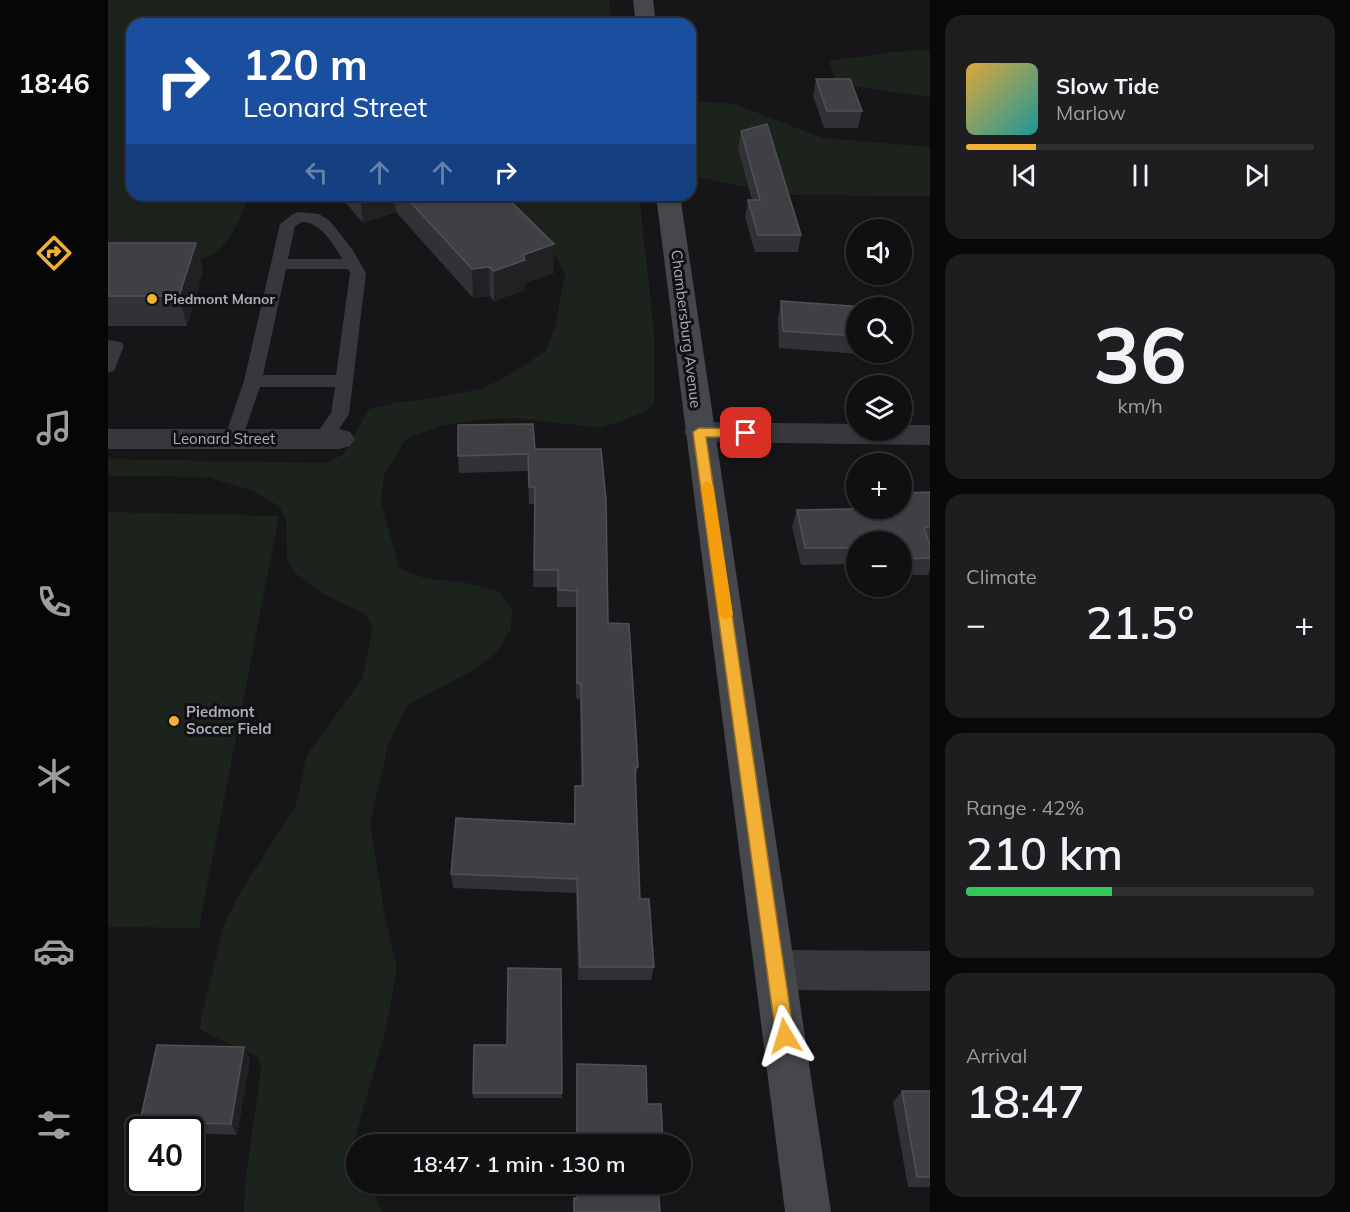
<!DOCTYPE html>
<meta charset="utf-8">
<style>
:root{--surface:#101012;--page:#1e1e20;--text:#f1f3f6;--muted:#9c9d9f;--line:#303032;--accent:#f2b134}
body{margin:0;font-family:Mulish,sans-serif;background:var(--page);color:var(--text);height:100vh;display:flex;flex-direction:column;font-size:22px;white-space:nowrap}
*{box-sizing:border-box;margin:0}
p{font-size:20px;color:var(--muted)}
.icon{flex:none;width:33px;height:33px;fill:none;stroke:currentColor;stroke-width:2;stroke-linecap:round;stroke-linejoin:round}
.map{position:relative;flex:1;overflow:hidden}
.sheet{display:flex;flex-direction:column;gap:15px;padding:15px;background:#09090a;width:420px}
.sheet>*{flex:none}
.hud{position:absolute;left:18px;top:18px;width:570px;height:183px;border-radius:18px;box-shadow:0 2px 4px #0004,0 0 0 2px var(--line);background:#1a4fa0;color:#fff;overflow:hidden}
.tools{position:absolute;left:738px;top:219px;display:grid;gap:12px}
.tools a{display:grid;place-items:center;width:66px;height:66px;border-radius:50%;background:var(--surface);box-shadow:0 2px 4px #0004,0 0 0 2px var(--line);font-size:30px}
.speed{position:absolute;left:18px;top:1116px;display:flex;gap:12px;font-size:30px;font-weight:700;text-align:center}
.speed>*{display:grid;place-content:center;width:78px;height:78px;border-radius:50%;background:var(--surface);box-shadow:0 2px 4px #0004,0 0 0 2px var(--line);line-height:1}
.speed .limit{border:3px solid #111;border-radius:9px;background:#fff;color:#111}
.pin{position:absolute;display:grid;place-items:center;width:51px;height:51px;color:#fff;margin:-26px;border-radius:12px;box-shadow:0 3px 9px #0006}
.me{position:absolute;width:66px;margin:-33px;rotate:353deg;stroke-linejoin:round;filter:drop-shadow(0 0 4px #0008)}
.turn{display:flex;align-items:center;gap:21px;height:126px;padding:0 18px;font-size:27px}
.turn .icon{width:78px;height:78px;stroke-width:2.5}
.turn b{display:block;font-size:42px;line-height:51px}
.lanes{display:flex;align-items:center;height:57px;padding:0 18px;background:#0003;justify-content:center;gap:30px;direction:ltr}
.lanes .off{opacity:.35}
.big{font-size:45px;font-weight:600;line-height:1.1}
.sheet .widget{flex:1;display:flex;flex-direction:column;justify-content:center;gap:9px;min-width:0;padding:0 21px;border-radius:18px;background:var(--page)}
.sheet .dial{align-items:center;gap:0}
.dial b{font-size:78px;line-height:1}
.song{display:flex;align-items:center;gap:18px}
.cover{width:72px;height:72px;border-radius:9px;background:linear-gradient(135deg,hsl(40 70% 55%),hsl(180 70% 35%))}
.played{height:6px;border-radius:3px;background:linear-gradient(90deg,var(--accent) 20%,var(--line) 20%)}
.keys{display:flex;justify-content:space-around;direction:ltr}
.heat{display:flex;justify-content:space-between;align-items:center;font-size:33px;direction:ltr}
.charge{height:9px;border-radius:4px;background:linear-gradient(90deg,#34c759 42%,var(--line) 0)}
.trip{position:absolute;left:238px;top:1134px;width:345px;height:60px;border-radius:30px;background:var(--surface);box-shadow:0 2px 4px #0004,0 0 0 2px var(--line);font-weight:600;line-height:60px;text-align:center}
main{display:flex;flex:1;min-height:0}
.tab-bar{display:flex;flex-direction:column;width:108px;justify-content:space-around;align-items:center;background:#060607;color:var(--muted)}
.tab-bar .icon{width:42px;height:42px}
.tab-bar .current{color:var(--accent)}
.tab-bar b{font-size:27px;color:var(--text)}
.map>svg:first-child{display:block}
.green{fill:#1c231d}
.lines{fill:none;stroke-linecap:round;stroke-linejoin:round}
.lane{fill:#37383d;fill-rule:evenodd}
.street{fill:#37383d;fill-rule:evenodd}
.secondary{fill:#45474d;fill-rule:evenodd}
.wall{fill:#323236}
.shaded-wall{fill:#212124}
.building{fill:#3f3f44;stroke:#4f5156;stroke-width:1.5}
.route{fill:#f2b134;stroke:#9d7322;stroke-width:1.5}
.slow{fill:#f59e0b}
.poi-dot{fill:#f2b134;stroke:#111113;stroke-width:2}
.labels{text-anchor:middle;stroke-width:6;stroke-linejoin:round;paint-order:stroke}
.far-poi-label{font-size:14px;font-weight:bold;fill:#a8adb8;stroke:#111113;text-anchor:start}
.street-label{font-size:15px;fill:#a8adb8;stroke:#111113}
.poi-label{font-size:15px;font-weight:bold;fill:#a8adb8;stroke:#111113;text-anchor:start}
</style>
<main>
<nav class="tab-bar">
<b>18:46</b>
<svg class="icon current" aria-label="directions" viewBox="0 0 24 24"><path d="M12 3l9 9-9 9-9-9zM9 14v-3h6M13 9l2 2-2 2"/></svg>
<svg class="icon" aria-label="music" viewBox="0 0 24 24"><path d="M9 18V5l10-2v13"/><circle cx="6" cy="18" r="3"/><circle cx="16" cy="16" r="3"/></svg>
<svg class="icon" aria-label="phone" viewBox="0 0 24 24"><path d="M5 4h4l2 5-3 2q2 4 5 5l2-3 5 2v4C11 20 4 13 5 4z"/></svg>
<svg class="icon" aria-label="climate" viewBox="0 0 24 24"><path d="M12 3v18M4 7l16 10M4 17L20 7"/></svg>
<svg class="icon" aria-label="car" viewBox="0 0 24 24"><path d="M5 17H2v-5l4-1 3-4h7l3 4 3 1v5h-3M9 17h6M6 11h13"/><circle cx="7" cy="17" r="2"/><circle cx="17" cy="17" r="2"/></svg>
<svg class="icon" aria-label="filters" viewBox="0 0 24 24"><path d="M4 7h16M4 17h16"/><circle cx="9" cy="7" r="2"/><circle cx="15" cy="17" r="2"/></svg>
</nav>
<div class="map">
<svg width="822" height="1212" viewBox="0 0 822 1212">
<rect width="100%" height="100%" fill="#161618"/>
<g class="green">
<path d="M 0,0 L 501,0 L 504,24 L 24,24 L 24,195 L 141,195 C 134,215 124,242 105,254 C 85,266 26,266 0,269 Z"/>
<polygon points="822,50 822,97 730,84 721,61 786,52"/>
<polygon points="582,101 627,104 714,138 822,147 822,196 677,195 589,177 582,148"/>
<path d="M 391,195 L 531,195 L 546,330 L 546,404 L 534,413 L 494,428 L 408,418 L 370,420 L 335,425 L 298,439 L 276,475 L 273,503 L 291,568 L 319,579 L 354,582 L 390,591 L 404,609 L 403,629 L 388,653 L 360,673 L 299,705 L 280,746 L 262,823 L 277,917 L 289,968 L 278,1029 L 246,1141 L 249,1149 L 249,1184 L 263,1184 L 274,1212 L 136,1212 L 137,1183 L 153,1070 L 151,1058 C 131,1045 111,1042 92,1029 L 94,1014 L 116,925 L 132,893 L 188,805 L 199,755 L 254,679 L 265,628 L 257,614 L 215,594 L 187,573 L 179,559 L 178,520 L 171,506 L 145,491 L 100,477 L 0,476 L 0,459 L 217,463 L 236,454 L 261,409 C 297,399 334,399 370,389 C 392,383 419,363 438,351 L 447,327 L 457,274 L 449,259 Z"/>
<polygon points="0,512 171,516 91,928 0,927"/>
</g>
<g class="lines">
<g class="lane">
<path d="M 190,212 L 211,214 L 222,221 L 244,249 L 258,273 L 241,414 L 221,444 L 214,445 L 207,444 L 205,439 L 223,413 L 227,387 L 152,387 L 134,439 L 132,444 L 125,445 L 118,444 L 116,439 L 136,381 L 172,224 L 185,214 ZM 194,222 C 212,222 226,244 234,259 L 180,259 L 187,226 ZM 178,269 L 240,269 L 242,273 L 228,375 L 155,375 Z"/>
<polygon points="0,340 13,342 16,346 6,371 0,373"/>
</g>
<g class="street">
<polygon points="591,422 748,424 748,430 794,430 794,425 822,425 822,445 591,442 581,439 576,432 581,425"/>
<polygon points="0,429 232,429 242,432 247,439 242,446 232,449 0,449"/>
<polygon points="669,950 822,951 822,991 669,990 654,984 648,970 654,956"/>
</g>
<g class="secondary">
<polygon points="525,0 545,0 548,24 528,24"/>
<polygon points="548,195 572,195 723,1212 677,1212"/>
</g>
</g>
<g class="wall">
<polygon points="708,79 754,111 750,128 716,128 705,96"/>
<polygon points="633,131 693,235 690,252 647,252 637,217 640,200 644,200 630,148"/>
<polygon points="231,195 396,195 446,273 417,283 417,290 386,301 382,296 365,298 288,212 255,223"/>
<polygon points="0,243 88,243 95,272 79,326 0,326"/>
<polygon points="673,301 748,308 748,352 794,352 794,309 798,340 793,357 671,348 670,318"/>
<polygon points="427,449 500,623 530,767 527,782 532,899 546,967 543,980 470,980 468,893 345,888 343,874 466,824 467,786 473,786 472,699 468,698 468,607 449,607 449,587 425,587 427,504 421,504 420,471 351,473 350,456"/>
<polygon points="822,492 822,569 820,575 794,575 794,542 748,542 748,564 693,565 684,527 689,510 747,509 748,505 748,508 794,508"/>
<polygon points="142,1059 129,1135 82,1133 82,1130 39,1130 32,1121"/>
<polygon points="469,1064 539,1104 555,1144 468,1144 468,1075"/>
<polygon points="794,1091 822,1091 822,1187 800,1187 785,1102"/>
<rect x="365" y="1093" width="89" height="5"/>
<polygon points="468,1184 550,1184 552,1212 465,1212 466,1198 468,1198"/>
</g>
<g class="shaded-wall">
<polygon points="252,195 286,195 288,212 255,223"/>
<polygon points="88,243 95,272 79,326 71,296"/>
<polygon points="446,244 446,273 417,283 417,290 386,301 386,271 415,255"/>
<polygon points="381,267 382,296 365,298 364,269"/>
<polygon points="136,1047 142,1059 129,1135 123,1124"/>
</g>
<g class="building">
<polygon points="708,79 742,79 754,111 719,111"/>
<polygon points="659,124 693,235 650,235 640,200 652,200 633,131"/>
<polygon points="296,195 396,195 446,244 415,255 417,260 386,271 381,267 364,269"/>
<polygon points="0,243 88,243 71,296 0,296"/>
<polygon points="673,301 771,308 748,308 748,336 675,331"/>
<polygon points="794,309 798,340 794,339"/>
<polygon points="425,424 427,449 493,449 498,499 500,623 521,624 530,767 527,767 532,899 541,899 546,967 472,967 469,879 343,874 348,818 467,824 467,786 475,786 473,683 469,683 469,591 450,590 450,570 426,570 427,487 421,487 420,454 350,456 350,425"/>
<polygon points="822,492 822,527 816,527 822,545 822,558 794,559 794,542 748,542 748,548 697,548 689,510 794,508 794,493"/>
<polygon points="400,968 453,969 454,1093 365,1093 366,1045 399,1045"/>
<polygon points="49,1045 136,1047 123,1124 32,1121"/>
<polygon points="469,1064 538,1066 539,1104 553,1104 555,1144 469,1144"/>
<polygon points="794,1091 822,1091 822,1177 809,1177"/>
<polygon points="469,1184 550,1184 552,1212 466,1212 466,1198 469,1198"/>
</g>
<polygon class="route" points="591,428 638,429 644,433 638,437 598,437 686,1036 683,1042 677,1045 671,1042 668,1036 585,432"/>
<polygon class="slow" points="599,481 605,485 625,615 618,620 611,615 593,485"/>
<g class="poi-dot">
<circle cx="44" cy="299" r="6"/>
<circle cx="66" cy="721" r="6"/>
</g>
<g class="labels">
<g class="far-poi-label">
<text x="56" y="304">Piedmont Manor</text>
</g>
<g class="street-label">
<text transform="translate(578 329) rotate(83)" y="5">Chambersburg Avenue</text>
<text x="116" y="444">Leonard Street</text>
</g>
<g class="poi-label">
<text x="78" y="717">Piedmont<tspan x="78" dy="17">Soccer Field</tspan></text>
</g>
</g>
</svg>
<div class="tools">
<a><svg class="icon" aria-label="sound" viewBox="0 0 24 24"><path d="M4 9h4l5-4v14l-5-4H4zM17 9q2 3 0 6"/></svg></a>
<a><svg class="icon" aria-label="search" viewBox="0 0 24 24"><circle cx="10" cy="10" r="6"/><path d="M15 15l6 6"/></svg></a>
<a><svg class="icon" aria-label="layers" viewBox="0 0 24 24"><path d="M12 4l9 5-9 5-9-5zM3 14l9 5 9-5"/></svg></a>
<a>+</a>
<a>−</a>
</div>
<div class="speed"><div class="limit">40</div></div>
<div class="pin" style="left:638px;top:433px;background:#d93025"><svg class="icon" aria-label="arrive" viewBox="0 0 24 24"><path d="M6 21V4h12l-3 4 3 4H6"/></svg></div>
<svg class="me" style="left:677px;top:1036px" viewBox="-20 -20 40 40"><path d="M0-17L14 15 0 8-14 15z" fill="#f2b134" stroke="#fff" stroke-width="4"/></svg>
<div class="trip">18:47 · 1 min · 130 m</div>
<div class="hud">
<div class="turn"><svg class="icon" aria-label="right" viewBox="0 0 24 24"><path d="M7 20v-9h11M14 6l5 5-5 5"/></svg><div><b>120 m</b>Leonard Street</div></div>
<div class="lanes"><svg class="icon off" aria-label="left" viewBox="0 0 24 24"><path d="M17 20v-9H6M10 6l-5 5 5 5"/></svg><svg class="icon off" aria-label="ahead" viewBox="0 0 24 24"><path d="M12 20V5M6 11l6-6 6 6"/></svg><svg class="icon off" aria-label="ahead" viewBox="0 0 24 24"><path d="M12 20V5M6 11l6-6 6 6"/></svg><svg class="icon" aria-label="right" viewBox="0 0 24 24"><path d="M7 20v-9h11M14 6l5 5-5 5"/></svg></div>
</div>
</div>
<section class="sheet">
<div class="widget">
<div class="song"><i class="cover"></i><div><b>Slow Tide</b><p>Marlow</p></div></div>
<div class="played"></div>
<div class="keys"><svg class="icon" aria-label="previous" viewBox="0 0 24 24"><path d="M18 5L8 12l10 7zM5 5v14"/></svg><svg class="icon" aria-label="pause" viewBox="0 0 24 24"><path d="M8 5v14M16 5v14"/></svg><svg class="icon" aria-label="next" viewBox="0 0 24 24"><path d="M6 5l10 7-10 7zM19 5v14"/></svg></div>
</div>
<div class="widget dial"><b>36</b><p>km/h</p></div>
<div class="widget"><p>Climate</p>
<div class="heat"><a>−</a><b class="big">21.5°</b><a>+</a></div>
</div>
<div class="widget"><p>Range · 42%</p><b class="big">210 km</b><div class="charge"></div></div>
<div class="widget"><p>Arrival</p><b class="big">18:47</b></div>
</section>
</main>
